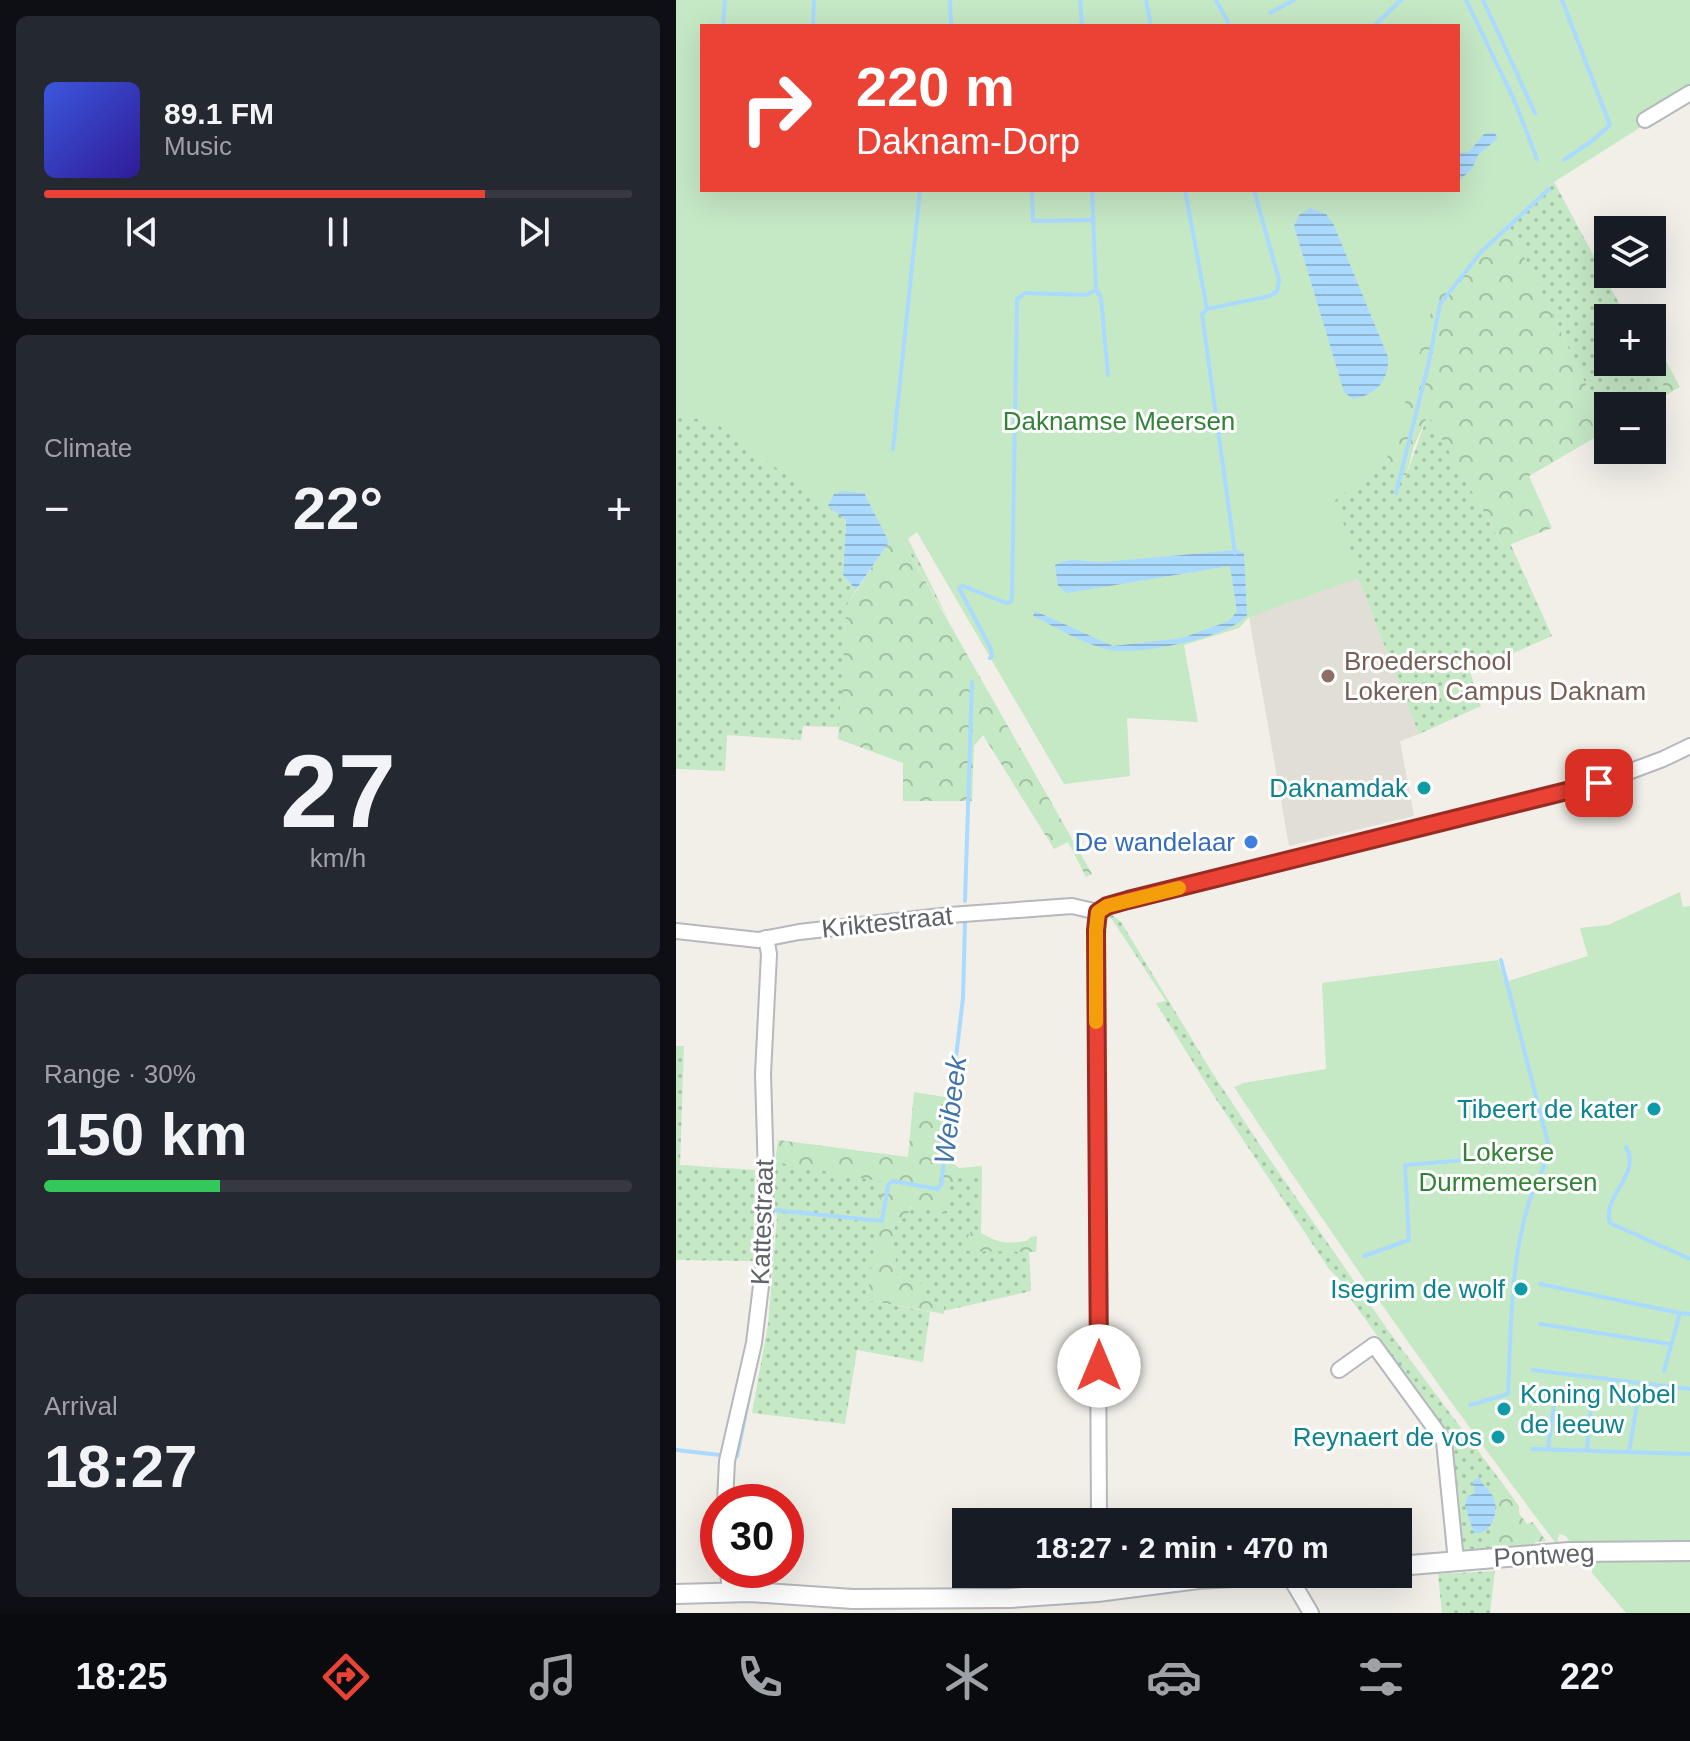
<!DOCTYPE html>
<meta charset="utf-8">
<style>
:root{--surface:#171b24;--page:#242831;--text:#f1f3f6;--muted:#9ea1a6;--line:#363941;--accent:#ea4335}
body{margin:0;font-family:Helvetica,sans-serif;background:var(--page);color:var(--text);height:100vh;display:flex;flex-direction:column;font-size:30px;white-space:nowrap}
*{box-sizing:border-box;margin:0}
p{font-size:26px;color:var(--muted)}
.icon{flex:none;width:44px;height:44px;fill:none;stroke:currentColor;stroke-width:2;stroke-linecap:round;stroke-linejoin:round}
.map{position:relative;flex:1;overflow:hidden}
.details{display:flex;flex-direction:column;gap:16px;padding:16px;background:#0d0f14;width:676px}
.details>*{flex:none}
.hud{position:absolute;left:24px;top:24px;width:760px;height:168px;border-radius:0px;box-shadow:0 8px 32px #0002;background:#ea4335;color:#fff;overflow:hidden}
.fabs{position:absolute;left:918px;top:216px;display:grid;gap:16px}
.fabs a{display:grid;place-items:center;width:72px;height:72px;border-radius:0px;background:var(--surface);box-shadow:0 8px 32px #0002;font-size:40px}
.speed{position:absolute;left:24px;top:1484px;display:flex;gap:16px;font-size:40px;font-weight:700;text-align:center}
.speed>*{display:grid;place-content:center;width:104px;height:104px;border-radius:50%;background:var(--surface);box-shadow:0 8px 32px #0002;line-height:1}
.speed .limit{border:12px solid #d22;background:#fff;color:#111}
.pin{position:absolute;display:grid;place-items:center;width:68px;height:68px;color:#fff;margin:-34px;border-radius:16px;box-shadow:0 4px 12px #0006}
.me{position:absolute;width:88px;margin:-44px;rotate:0deg;stroke-linejoin:round;filter:drop-shadow(0 0 6px #0008)}
.turn{display:flex;align-items:center;gap:28px;height:168px;padding:0 24px;font-size:36px}
.turn .icon{width:104px;height:104px;stroke-width:2.5}
.turn b{display:block;font-size:56px;line-height:68px}
.big{font-size:60px;font-weight:800;line-height:1.1}
.details .card{flex:1;display:flex;flex-direction:column;justify-content:center;gap:12px;min-width:0;padding:0 28px;border-radius:12px;background:var(--page)}
.details .dial{align-items:center;gap:0}
.dial b{font-size:104px;line-height:1}
.song{display:flex;align-items:center;gap:24px}
.cover{width:96px;height:96px;border-radius:12px;background:linear-gradient(135deg,hsl(230 70% 55%),hsl(250 70% 35%))}
.played{height:8px;border-radius:4px;background:linear-gradient(90deg,var(--accent) 75%,var(--line) 75%)}
.keys{display:flex;justify-content:space-around;direction:ltr}
.heat{display:flex;justify-content:space-between;align-items:center;font-size:44px;direction:ltr}
.charge{height:12px;border-radius:6px;background:linear-gradient(90deg,#34c759 30%,var(--line) 0)}
.trip{position:absolute;left:276px;top:1508px;width:460px;height:80px;border-radius:0px;background:var(--surface);box-shadow:0 8px 32px #0002;font-weight:800;line-height:80px;text-align:center}
.dock{display:flex;height:128px;justify-content:space-around;align-items:center;background:#090b0e;color:var(--muted)}
.dock .icon{width:56px;height:56px}
.dock .active{color:var(--accent)}
.dock b{font-size:36px;color:var(--text)}
main{display:flex;flex:1;min-height:0}
.map>svg:first-child{display:block}
.education{fill:#e1ded6}
.grass{fill:url(#grass-dots)}
.forest{fill:url(#forest-crowns)}
.park{fill:#c5e8c5;fill-rule:evenodd}
.water{fill:url(#water-rules)}
.lines{fill:none;stroke-linecap:round;stroke-linejoin:round}
.stream{stroke:#aadaff;stroke-width:4}
.minor-casing{stroke:#b5b8bc;stroke-width:18}
.tertiary-casing{stroke:#b5b8bc;stroke-width:22}
.minor{stroke:#fff;stroke-width:14}
.tertiary{stroke:#fff;stroke-width:18}
.route-casing{stroke:#982c22;stroke-width:20}
.route{stroke:#ea4335;stroke-width:14}
.slow{stroke:#f59e0b;stroke-width:14}
.education-dot{fill:#8d6e63;stroke:#fff;stroke-width:3}
.culture-dot{fill:#0f9aa8;stroke:#fff;stroke-width:3}
.shop-dot{fill:#3f7fe0;stroke:#fff;stroke-width:3}
.labels{text-anchor:middle;stroke-width:6;stroke-linejoin:round;paint-order:stroke}
.park-label{font-size:26px;fill:#348238;stroke:#fff}
.education-label{font-size:26px;fill:#785e54;stroke:#fff;text-anchor:start}
.culture-label{font-size:26px;fill:#0d838f;stroke:#fff;text-anchor:end}
.shop-label{font-size:26px;fill:#366cbe;stroke:#fff;text-anchor:end}
.street-label{font-size:26px;fill:#5f6368;stroke:#fff}
.water-label{font-size:28px;font-style:italic;fill:#4174aa;stroke:#fff}
</style>
<main>
<section class="details">
<div class="card">
<div class="song"><i class="cover"></i><div><b>89.1 FM</b><p>Music</p></div></div>
<div class="played"></div>
<div class="keys"><svg class="icon" aria-label="previous" viewBox="0 0 24 24"><path d="M18 5L8 12l10 7zM5 5v14"/></svg><svg class="icon" aria-label="pause" viewBox="0 0 24 24"><path d="M8 5v14M16 5v14"/></svg><svg class="icon" aria-label="next" viewBox="0 0 24 24"><path d="M6 5l10 7-10 7zM19 5v14"/></svg></div>
</div>
<div class="card"><p>Climate</p>
<div class="heat"><a>−</a><b class="big">22°</b><a>+</a></div>
</div>
<div class="card dial"><b>27</b><p>km/h</p></div>
<div class="card"><p>Range · 30%</p><b class="big">150 km</b><div class="charge"></div></div>
<div class="card"><p>Arrival</p><b class="big">18:27</b></div>
</section>
<div class="map">
<svg width="1014" height="1613" viewBox="0 0 1014 1613">
<defs>
<pattern id="grass-dots" width="8" height="8" patternUnits="userSpaceOnUse" patternTransform="scale(2)"><rect width="8" height="8" fill="#c5e8c5"/><path d="M2 2h.1M6 6h.1" fill="none" stroke="#a3c0a4" stroke-width="1.8" stroke-linecap="round"/></pattern>
<pattern id="forest-crowns" width="20" height="18" patternUnits="userSpaceOnUse" patternTransform="scale(2)"><rect width="20" height="18" fill="#c5e8c5"/><path d="M2 6a3 3 0 1 1 6 0M12 15a3 3 0 1 1 6 0" fill="none" stroke="#a3c0a4"/></pattern>
<pattern id="water-rules" width="6" height="5" patternUnits="userSpaceOnUse" patternTransform="scale(2)"><rect width="6" height="5" fill="#aadaff"/><path d="M0 2.5h6" fill="none" stroke="#8eb4d2"/></pattern>
</defs>
<rect width="100%" height="100%" fill="#f1efe8"/>
<polygon class="education" points="682,578 743,734 724,741 738,816 613,846 573,617"/>
<g class="grass">
<polygon points="782,26 862,152 951,318 932,318 932,362 975,362 992,394 972,406 932,406 932,430 830,219 735,385 709,463 730,476 752,414 827,546 834,543 876,636 794,672 805,706 743,734 682,578 573,617 657,502 782,190"/>
<polygon points="0,414 39,423 208,491 272,619 226,540 170,519 167,575 180,590 171,605 163,727 127,726 125,740 51,735 49,771 0,769"/>
<path d="M 435,914 L 445,922 L 537,1074 L 590,1154 L 714,1333 L 827,1484 L 818,1491 L 821,1506 L 815,1530 L 817,1552 L 788,1555 L 776,1439 L 671,1294 C 669,1281 661,1278 653,1269 L 536,1093 L 480,1003 L 490,1001 L 435,918 L 431,919 L 431,933 L 427,933 L 427,919 Z"/>
<polygon points="0,1046 8,1046 4,1165 79,1170 77,1261 0,1260"/>
<polygon points="93,1160 208,1181 191,1300 254,1312 247,1362 181,1350 169,1424 76,1413 92,1325 101,1218"/>
<polygon points="288,1175 306,1175 305,1233 297,1228 285,1251 353,1251 355,1291 268,1311 268,1306 254,1302 218,1274 220,1254 215,1251 220,1216"/>
<polygon points="819,1571 814,1613 766,1613 762,1574"/>
</g>
<g class="forest">
<polygon points="830,219 932,430 853,476 876,528 828,547 752,415 738,446 730,476 709,463 735,385 764,279"/>
<polygon points="976,335 1004,387 992,394 975,362"/>
<polygon points="123,467 202,494 226,540 416,874 410,877 392,842 378,849 307,735 298,746 296,801 227,801 227,763 162,739 171,605 213,541 158,495 152,506 111,474"/>
<polygon points="238,1092 274,1098 268,1163 276,1163 283,1168 306,1166 306,1175 288,1175 272,1185 271,1214 234,1206 231,1218 220,1217 215,1251 220,1253 218,1274 244,1281 254,1302 268,1306 268,1314 191,1300 207,1182 99,1162 102,1140 232,1157"/>
<path d="M 297,1228 C 319,1241 324,1245 350,1241 L 355,1237 L 361,1236 L 360,1252 L 284,1251 Z"/>
<polygon points="827,1484 843,1506 843,1513 851,1524 857,1522 870,1541 859,1542 859,1548 817,1552 815,1530 821,1506 818,1491"/>
</g>
<g class="park">
<path d="M 0,0 L 1014,0 L 1014,96 L 878,182 L 830,219 L 764,279 L 735,385 L 709,463 L 657,502 L 665,514 L 682,578 L 573,617 L 563,628 L 508,645 L 522,722 L 451,718 L 454,776 L 388,784 L 241,532 L 230,540 L 213,542 L 188,493 L 158,495 L 152,506 L 39,423 L 0,414 ZM 26,26 L 782,26 L 782,190 L 26,190 Z"/>
<path d="M 1004,892 L 1007,907 L 1014,906 L 1014,1613 L 950,1613 L 916,1573 L 916,1563 L 910,1545 L 895,1544 L 890,1536 L 883,1534 L 881,1545 C 768,1396 661,1243 558,1087 L 568,1083 L 650,1069 L 646,983 L 822,960 L 829,982 L 912,956 L 904,928 L 932,925 Z"/>
</g>
<g class="water">
<polygon points="818,132 822,138 802,155 796,169 782,181 782,153 793,152 808,134"/>
<path d="M 634,208 L 650,214 L 657,223 L 712,357 C 713,381 700,395 677,399 L 668,392 L 618,226 L 623,215 Z"/>
<polygon points="167,491 188,493 213,542 180,590 167,575 170,520 152,506 158,494"/>
<path d="M 561,550 L 568,553 L 571,615 C 554,638 458,657 430,649 C 405,643 380,627 357,616 L 359,611 L 437,646 L 506,638 L 553,621 L 561,611 L 554,566 L 391,593 L 382,586 L 379,565 C 395,555 410,563 428,562 Z"/>
<path d="M 803,1477 C 806,1486 815,1490 818,1499 C 823,1514 815,1535 798,1533 L 789,1506 L 791,1497 L 799,1493 L 797,1481 Z"/>
</g>
<g class="lines">
<g class="stream">
<polyline points="274,0 275,26"/>
<polyline points="404,0 406,26"/>
<polyline points="470,0 475,26"/>
<polyline points="540,0 552,22"/>
<polyline points="790,0 839,102 861,159"/>
<polyline points="807,0 859,113"/>
<polyline points="886,0 934,125 916,141 888,160"/>
<polyline points="594,13 618,0"/>
<polyline points="47,26 49,0"/>
<polyline points="137,26 138,0"/>
<polyline points="698,26 725,0"/>
<polyline points="356,190 357,221 418,220"/>
<polyline points="509,190 531,309"/>
<polyline points="421,291 425,298 432,375"/>
<polyline points="217,449 244,190"/>
<polyline points="720,493 752,366 764,304 805,252 873,189"/>
<polyline points="559,553 526,314 531,309 594,296 601,291 603,280 578,190"/>
<polyline points="314,658 316,656 315,649 283,588 287,586 330,603 335,602 336,597 341,299 350,293 410,295 420,290 416,190"/>
<polyline points="289,901 296,682"/>
<path d="M 950,1147 C 966,1175 925,1196 934,1223 L 1014,1259"/>
<polyline points="96,1224 97,1210 206,1221 212,1185 217,1181 261,1189 265,1185 287,998 289,921"/>
<polyline points="688,1256 733,1240 729,1165 802,1159 871,1161"/>
<polyline points="864,1284 1004,1313"/>
<polyline points="87,1324 90,1301"/>
<polyline points="864,1324 994,1344"/>
<polyline points="857,1370 1014,1389"/>
<polyline points="988,1371 1004,1313 1014,1314"/>
<path d="M 794,1405 L 832,1394 C 835,1333 834,1268 851,1209 C 856,1189 867,1171 874,1151 L 825,960"/>
<polyline points="856,1449 1014,1454"/>
<polyline points="872,1449 880,1390"/>
<polyline points="0,1450 44,1455"/>
<polyline points="911,1450 916,1394"/>
<polyline points="953,1452 961,1404"/>
<polyline points="61,1456 74,1392"/>
</g>
<g class="minor-casing">
<g id="minor">
<polyline points="969,120 1014,93"/>
<polyline points="422,912 431,906 452,900 923,783 987,759 1014,746"/>
<polyline points="422,912 420,930 423,1522"/>
<polyline points="0,931 82,940 123,932 274,915 396,906 422,912"/>
<polyline points="663,1370 698,1345 768,1441 780,1561"/>
<polyline points="49,1502 51,1461 78,1343 88,1261 90,1176 87,1074 93,954 90,938"/>
<polyline points="52,1570 54,1593"/>
<polyline points="612,1574 635,1613"/>
<polyline points="421,1592 422,1574"/>
</g>
</g>
<g class="tertiary-casing">
<g id="tertiary">
<polyline points="722,1566 893,1552 1014,1551"/>
<polyline points="0,1594 74,1592 177,1599 334,1598 421,1592 522,1579 616,1574"/>
</g>
</g>
<use href="#minor" class="minor"/>
<use href="#tertiary" class="tertiary"/>
</g>
<g class="lines">
<g class="route-casing">
<polyline id="route" points="423,1366 420,930 422,912 431,906 452,900 923,783"/>
</g>
<use href="#route" class="route"/>
<polyline class="slow" points="420,1022 420,930 422,912 431,906 503,888"/>
</g>
<circle class="education-dot" cx="652" cy="676" r="8"/>
<g class="culture-dot">
<circle cx="748" cy="788" r="8"/>
<circle cx="978" cy="1109" r="8"/>
<circle cx="845" cy="1289" r="8"/>
<circle cx="828" cy="1409" r="8"/>
<circle cx="822" cy="1437" r="8"/>
</g>
<circle class="shop-dot" cx="575" cy="842" r="8"/>
<g class="labels">
<g class="park-label">
<text x="443" y="430">Daknamse Meersen</text>
<text x="832" y="1161">Lokerse<tspan x="832" dy="30">Durmemeersen</tspan></text>
</g>
<g class="education-label">
<text x="668" y="670">Broederschool<tspan x="668" dy="30">Lokeren Campus Daknam</tspan></text>
</g>
<g class="culture-label">
<text x="732" y="797">Daknamdak</text>
<text x="962" y="1118">Tibeert de kater</text>
<text x="829" y="1298">Isegrim de wolf</text>
<text x="844" y="1403" text-anchor="start">Koning Nobel<tspan x="844" dy="30">de leeuw</tspan></text>
<text x="806" y="1446">Reynaert de vos</text>
</g>
<g class="shop-label">
<text x="559" y="851">De wandelaar</text>
</g>
<g class="street-label">
<text transform="translate(211 922) rotate(-6)" y="9">Kriktestraat</text>
<text transform="translate(86 1222) rotate(-88)" y="9">Kattestraat</text>
<text transform="translate(868 1555) rotate(-3)" y="9">Pontweg</text>
</g>
<g class="water-label">
<text transform="translate(274 1110) rotate(-83)" y="10">Weibeek</text>
</g>
</g>
</svg>
<div class="fabs">
<a><svg class="icon" aria-label="layers" viewBox="0 0 24 24"><path d="M12 4l9 5-9 5-9-5zM3 14l9 5 9-5"/></svg></a>
<a>+</a>
<a>−</a>
</div>
<div class="speed"><div class="limit">30</div></div>
<div class="pin" style="left:923px;top:783px;background:#d93025"><svg class="icon" aria-label="arrive" viewBox="0 0 24 24"><path d="M6 21V4h12l-3 4 3 4H6"/></svg></div>
<svg class="me" style="left:423px;top:1366px" viewBox="-20 -20 40 40"><circle r="19" fill="#fff"/><path d="M0-13L10 11 0 6-10 11z" fill="#ea4335"/></svg>
<div class="trip">18:27 · 2 min · 470 m</div>
<div class="hud">
<div class="turn"><svg class="icon" aria-label="right" viewBox="0 0 24 24"><path d="M7 20v-9h11M14 6l5 5-5 5"/></svg><div><b>220 m</b>Daknam-Dorp</div></div>
</div>
</div>
</main>
<nav class="dock">
<b>18:25</b>
<svg class="icon active" aria-label="directions" viewBox="0 0 24 24"><path d="M12 3l9 9-9 9-9-9zM9 14v-3h6M13 9l2 2-2 2"/></svg>
<svg class="icon" aria-label="music" viewBox="0 0 24 24"><path d="M9 18V5l10-2v13"/><circle cx="6" cy="18" r="3"/><circle cx="16" cy="16" r="3"/></svg>
<svg class="icon" aria-label="phone" viewBox="0 0 24 24"><path d="M5 4h4l2 5-3 2q2 4 5 5l2-3 5 2v4C11 20 4 13 5 4z"/></svg>
<svg class="icon" aria-label="climate" viewBox="0 0 24 24"><path d="M12 3v18M4 7l16 10M4 17L20 7"/></svg>
<svg class="icon" aria-label="car" viewBox="0 0 24 24"><path d="M5 17H2v-5l4-1 3-4h7l3 4 3 1v5h-3M9 17h6M6 11h13"/><circle cx="7" cy="17" r="2"/><circle cx="17" cy="17" r="2"/></svg>
<svg class="icon" aria-label="filters" viewBox="0 0 24 24"><path d="M4 7h16M4 17h16"/><circle cx="9" cy="7" r="2"/><circle cx="15" cy="17" r="2"/></svg>
<b>22°</b>
</nav>
